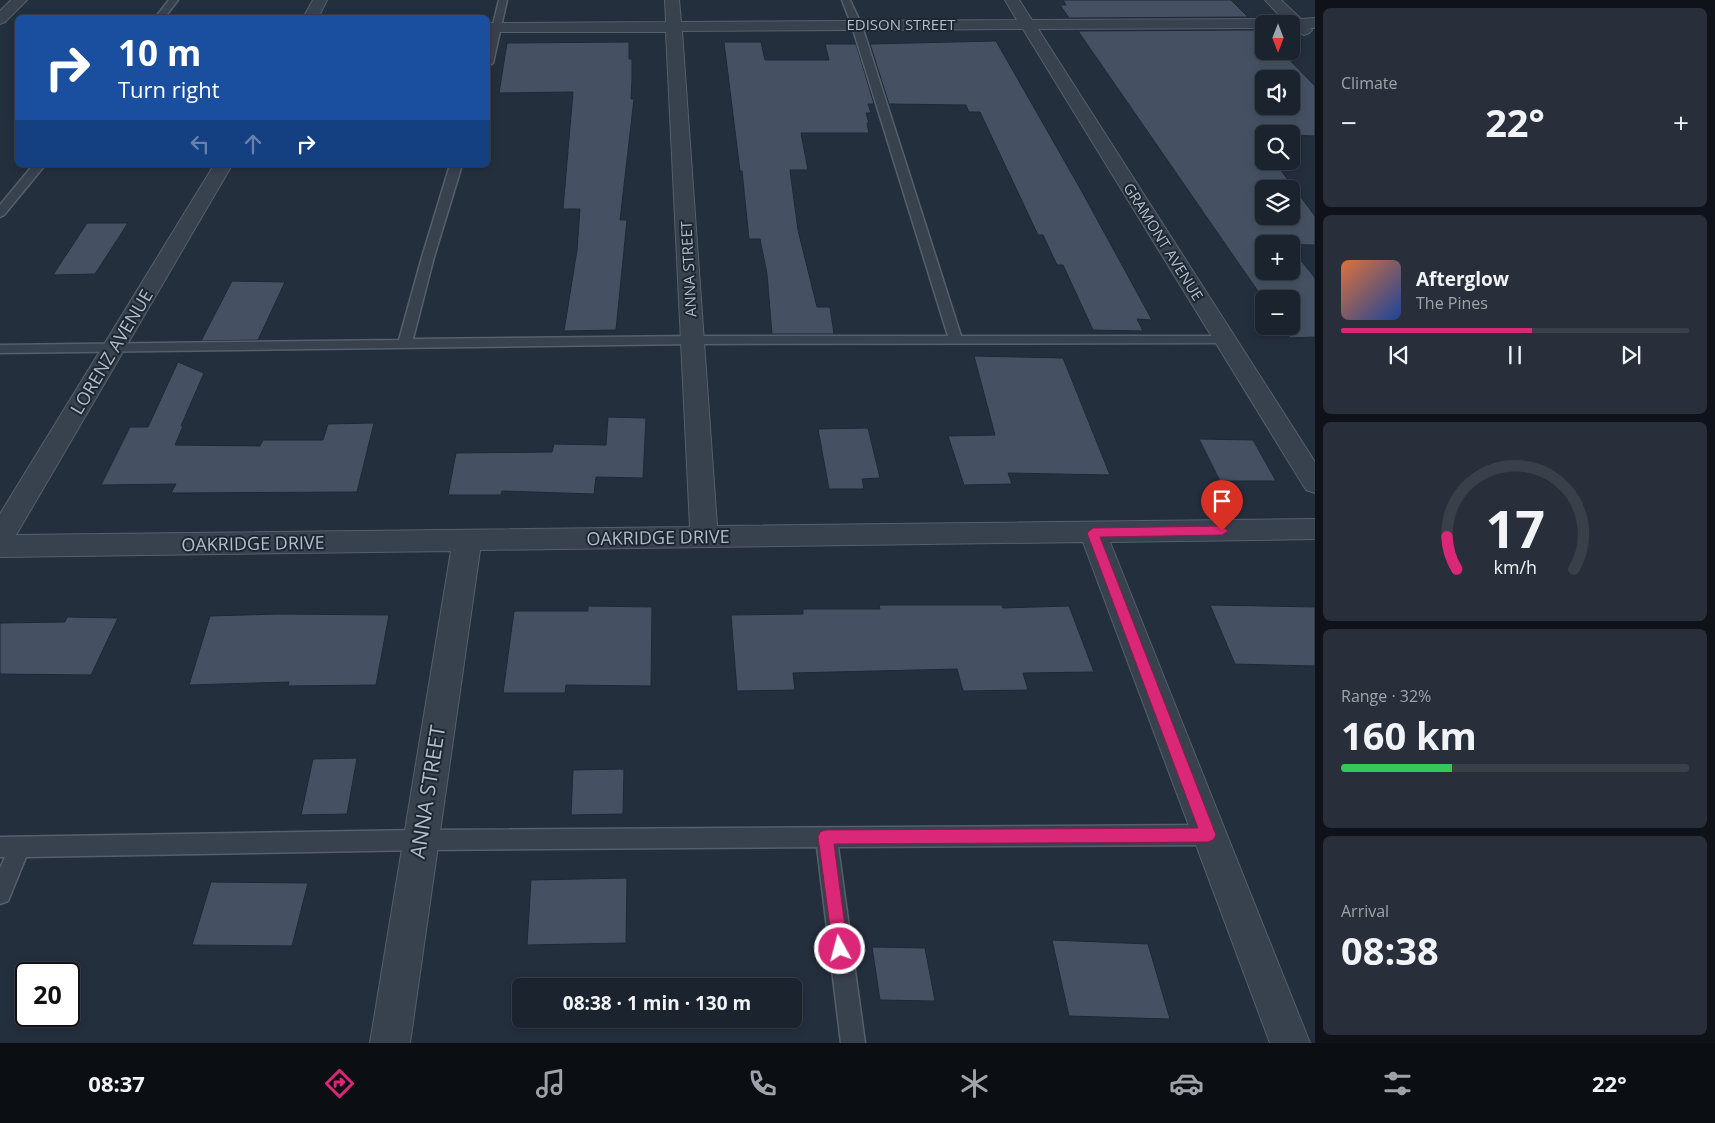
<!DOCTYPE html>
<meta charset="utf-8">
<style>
:root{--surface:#1b232e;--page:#282f3a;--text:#f1f3f6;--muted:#a0a4aa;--line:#39404a;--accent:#db2777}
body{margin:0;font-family:"Open Sans",sans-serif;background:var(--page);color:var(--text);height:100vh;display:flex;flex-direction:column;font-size:19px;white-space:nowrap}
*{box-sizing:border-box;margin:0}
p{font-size:16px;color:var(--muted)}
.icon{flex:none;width:28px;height:28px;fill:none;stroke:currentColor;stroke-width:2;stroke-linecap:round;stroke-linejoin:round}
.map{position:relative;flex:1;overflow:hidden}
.panel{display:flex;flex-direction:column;gap:8px;padding:8px;background:#0f1319;width:400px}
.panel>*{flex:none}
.banner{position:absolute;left:15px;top:15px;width:475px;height:152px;border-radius:8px;box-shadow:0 2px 8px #0003,0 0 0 1px var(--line);background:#1a4fa0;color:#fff;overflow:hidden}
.needle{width:32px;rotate:180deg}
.fabs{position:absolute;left:1255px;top:15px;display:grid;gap:10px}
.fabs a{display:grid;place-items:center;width:45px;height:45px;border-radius:8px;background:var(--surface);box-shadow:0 2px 8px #0003,0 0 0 1px var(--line);font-size:25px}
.speed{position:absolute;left:15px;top:962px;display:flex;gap:10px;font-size:25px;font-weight:700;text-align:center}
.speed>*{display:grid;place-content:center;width:65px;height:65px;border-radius:50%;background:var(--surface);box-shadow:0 2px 8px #0003,0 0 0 1px var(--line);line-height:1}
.speed .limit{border:2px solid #111;border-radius:8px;background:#fff;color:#111}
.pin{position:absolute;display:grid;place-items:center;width:42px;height:42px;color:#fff;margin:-51px -21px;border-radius:50% 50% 50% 0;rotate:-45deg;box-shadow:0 0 5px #0007}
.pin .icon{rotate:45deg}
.me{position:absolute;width:55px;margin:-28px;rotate:353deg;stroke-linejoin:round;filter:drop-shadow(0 0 4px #0008)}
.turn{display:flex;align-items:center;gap:18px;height:105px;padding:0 20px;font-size:22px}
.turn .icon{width:65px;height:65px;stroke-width:2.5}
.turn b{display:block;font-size:35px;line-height:42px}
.lanes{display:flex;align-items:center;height:48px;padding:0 20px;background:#0003;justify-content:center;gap:25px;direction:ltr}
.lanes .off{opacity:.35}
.big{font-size:38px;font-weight:700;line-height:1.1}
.panel .tile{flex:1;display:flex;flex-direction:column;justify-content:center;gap:8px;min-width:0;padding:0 18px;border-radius:8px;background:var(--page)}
.panel .dial{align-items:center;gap:0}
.dial svg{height:130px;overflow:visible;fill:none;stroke:var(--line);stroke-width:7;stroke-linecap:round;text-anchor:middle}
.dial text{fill:var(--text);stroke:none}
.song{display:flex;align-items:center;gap:15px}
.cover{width:60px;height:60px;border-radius:8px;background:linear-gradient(135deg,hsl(20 70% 55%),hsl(220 70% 35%))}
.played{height:5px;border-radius:2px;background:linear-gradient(90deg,var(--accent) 55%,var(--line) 55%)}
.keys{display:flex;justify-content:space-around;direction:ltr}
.heat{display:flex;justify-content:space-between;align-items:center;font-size:28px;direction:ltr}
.charge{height:8px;border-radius:4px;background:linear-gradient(90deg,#34c759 32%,var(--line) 0)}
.trip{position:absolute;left:512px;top:978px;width:290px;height:50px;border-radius:8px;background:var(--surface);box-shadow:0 2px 8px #0003,0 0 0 1px var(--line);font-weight:700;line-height:50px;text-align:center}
.tab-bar{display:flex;height:80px;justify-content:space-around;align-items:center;background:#0b0e12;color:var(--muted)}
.tab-bar .icon{width:35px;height:35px}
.tab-bar .on{color:var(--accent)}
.tab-bar b{font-size:22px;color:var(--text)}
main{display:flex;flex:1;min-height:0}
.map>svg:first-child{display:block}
.building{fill:#455162;stroke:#1f2835;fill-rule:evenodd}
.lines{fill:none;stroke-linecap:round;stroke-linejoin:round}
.service-casing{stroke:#565f6c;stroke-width:3}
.minor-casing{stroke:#565f6c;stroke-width:2}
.service{fill:#38414e;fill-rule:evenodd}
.minor{fill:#38414e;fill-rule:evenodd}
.route{fill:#db2777;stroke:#8e194d}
.labels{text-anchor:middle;stroke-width:4;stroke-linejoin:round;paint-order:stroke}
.far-street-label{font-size:15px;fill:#b4bcc9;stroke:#1d2633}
.street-label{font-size:18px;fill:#b4bcc9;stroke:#1d2633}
.near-street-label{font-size:21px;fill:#b4bcc9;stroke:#1d2633}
</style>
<main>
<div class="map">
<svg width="1315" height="1043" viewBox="0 0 1315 1043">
<rect width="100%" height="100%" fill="#242f3e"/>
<g class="building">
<polygon points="1063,0 1231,0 1248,17 1069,18 1060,5 1066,5"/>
<path d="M 1260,30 L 1264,34 L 1264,51 L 1281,51 L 1315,86 L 1315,136 L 1291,135 L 1291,134 L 1255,135 L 1264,147 L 1264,161 L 1274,161 L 1315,216 L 1315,245 L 1264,244 L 1264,271 L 1291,271 L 1291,248 L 1315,278 L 1315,337 L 1290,338 L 1282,326 L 1291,326 L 1291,299 L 1264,300 L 1078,31 ZM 1264,79 L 1291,79 L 1291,106 L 1264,106 ZM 1264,189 L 1291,189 L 1291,216 L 1264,216 Z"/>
<polygon points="996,41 1081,190 1152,320 1137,319 1143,331 1093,330 1063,265 1057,265 1043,235 1038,235 980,112 969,112 966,105 889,104 870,44"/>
<polygon points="629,42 629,59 632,59 632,79 631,99 634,99 620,220 627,220 616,330 564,331 577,250 580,209 563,209 573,92 499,93 507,43"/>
<polygon points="724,42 761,42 765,60 829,60 825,44 856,44 874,104 868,104 871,113 866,113 869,123 867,123 869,133 801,133 808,170 790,170 798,230 817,307 830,307 834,334 772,334 767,274 760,239 749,239 742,171 740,171"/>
<polygon points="87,223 128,223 95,274 53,275"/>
<polygon points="232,281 285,282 258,340 201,341"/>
<polygon points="974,356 1063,358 1110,475 1008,473 1012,484 964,485 948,436 995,435"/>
<polygon points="178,362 204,373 181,426 183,426 175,445 260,446 263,440 323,440 328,424 374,423 357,492 171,493 176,484 101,485 130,427 148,427"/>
<polygon points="608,417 646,418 643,478 596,477 594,494 502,491 501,495 448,495 456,453 552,452 554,444 606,445"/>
<polygon points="868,428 880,478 862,479 864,489 829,489 818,429"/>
<polygon points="1199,439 1253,440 1276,481 1220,481"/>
<polygon points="879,605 1002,605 1003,608 1069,606 1094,672 1023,673 1028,690 963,691 957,669 793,673 795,690 737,691 731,615 803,614 803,609 880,609"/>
<polygon points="1210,605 1315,607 1315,666 1235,664"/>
<polygon points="588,606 652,607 651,686 566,685 565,693 503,693 514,611 588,611"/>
<polygon points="279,614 389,615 376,685 288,686 289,682 189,685 210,616"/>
<polygon points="67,617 118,618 91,675 0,674 0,623 65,622"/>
<polygon points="357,758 347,814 301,815 313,759"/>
<polygon points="624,769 623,814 571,815 573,770"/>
<polygon points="627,878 626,943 527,945 531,880"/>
<polygon points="211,882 308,883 292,946 192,945"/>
<polygon points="1052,940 1148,944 1170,1019 1069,1016"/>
<polygon points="872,947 925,948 935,1001 880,1000"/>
</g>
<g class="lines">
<g class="service-casing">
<g id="service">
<polygon points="169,0 178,0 164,18 155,18"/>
<polygon points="499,0 507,0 493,63 488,66 488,45"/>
<polygon points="842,0 850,0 862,26 961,336 1225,336 1230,337 1232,340 1230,343 693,344 0,353 0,345 399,340 422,257 450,165 462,165 434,257 413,339 693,336 948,336 852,26"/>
<polygon points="33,165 45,165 4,215 0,217 0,205"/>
<polygon points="1208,825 1215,828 1218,835 1215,842 1208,845 838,847 865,1043 841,1043 817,847 421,850 26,857 8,901 0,904 0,868 5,857 0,857 0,837 421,830"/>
</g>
</g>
<g class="minor-casing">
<g id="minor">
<polygon points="11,0 27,0 5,22 0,24 0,11"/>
<polygon points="313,0 327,0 318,18 303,18"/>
<polygon points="665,0 679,0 681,22 1017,20 1005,0 1019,0 1032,20 1283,19 1265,0 1281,0 1301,19 1315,18 1315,28 1310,28 1312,30 1309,33 1304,35 1291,28 1291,24 1264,24 1264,28 1038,29 1315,462 1315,493 1306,490 1023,29 682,31 717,526 1315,519 1315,539 1110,542 1310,1043 1270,1043 1083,542 480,550 410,1043 370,1043 451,551 0,557 0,514 214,165 232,165 16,535 690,527 666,32 488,32 488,23 666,22"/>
</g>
</g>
<use href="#service" class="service"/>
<use href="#minor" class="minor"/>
</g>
<polygon class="route" points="1222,526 1228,531 1222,535 1100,537 1216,835 1213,840 1208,842 834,844 848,949 846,955 840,957 835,955 833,949 818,837 820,832 826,830 1198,828 1087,533 1093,528"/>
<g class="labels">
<g class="far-street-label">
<text x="901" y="30">EDISON STREET</text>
<text transform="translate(1163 242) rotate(58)" y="5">GRAMONT AVENUE</text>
<text transform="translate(689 269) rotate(-93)" y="5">ANNA STREET</text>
</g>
<g class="street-label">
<text transform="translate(112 352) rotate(-59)" y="6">LORENZ AVENUE</text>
<text transform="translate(658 538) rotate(-1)" y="6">OAKRIDGE DRIVE</text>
<text transform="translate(253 544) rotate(-1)" y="6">OAKRIDGE DRIVE</text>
</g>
<g class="near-street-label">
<text transform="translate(428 792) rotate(-81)" y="7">ANNA STREET</text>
</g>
</g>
</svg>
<div class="fabs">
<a><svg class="needle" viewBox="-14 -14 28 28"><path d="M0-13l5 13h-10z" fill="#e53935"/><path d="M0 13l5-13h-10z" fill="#a0a4aa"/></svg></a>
<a><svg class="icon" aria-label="sound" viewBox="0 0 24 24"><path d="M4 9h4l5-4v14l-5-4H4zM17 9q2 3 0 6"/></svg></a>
<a><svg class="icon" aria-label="search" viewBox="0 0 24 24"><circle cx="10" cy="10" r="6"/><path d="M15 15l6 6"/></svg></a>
<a><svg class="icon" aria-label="layers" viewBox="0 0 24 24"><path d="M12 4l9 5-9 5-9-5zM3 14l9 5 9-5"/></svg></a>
<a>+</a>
<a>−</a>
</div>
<div class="speed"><div class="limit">20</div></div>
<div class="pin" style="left:1222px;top:531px;background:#d93025"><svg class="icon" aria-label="arrive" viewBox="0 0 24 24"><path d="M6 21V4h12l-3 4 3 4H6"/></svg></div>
<svg class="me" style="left:840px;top:949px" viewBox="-20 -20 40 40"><circle r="17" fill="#db2777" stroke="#fff" stroke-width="3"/><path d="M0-11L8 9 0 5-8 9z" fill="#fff"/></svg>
<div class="trip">08:38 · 1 min · 130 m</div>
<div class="banner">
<div class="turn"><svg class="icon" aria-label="right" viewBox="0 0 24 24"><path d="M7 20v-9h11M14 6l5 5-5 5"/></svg><div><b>10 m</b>Turn right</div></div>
<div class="lanes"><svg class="icon off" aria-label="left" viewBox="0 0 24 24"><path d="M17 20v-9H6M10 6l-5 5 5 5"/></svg><svg class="icon off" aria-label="ahead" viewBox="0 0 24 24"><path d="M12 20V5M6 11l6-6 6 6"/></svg><svg class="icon" aria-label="right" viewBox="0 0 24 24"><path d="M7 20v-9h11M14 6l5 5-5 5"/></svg></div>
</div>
</div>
<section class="panel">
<div class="tile"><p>Climate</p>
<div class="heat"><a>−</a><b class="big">22°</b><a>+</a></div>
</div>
<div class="tile">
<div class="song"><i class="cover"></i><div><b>Afterglow</b><p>The Pines</p></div></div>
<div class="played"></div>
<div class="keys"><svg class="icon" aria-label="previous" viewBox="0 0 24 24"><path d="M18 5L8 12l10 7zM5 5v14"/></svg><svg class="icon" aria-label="pause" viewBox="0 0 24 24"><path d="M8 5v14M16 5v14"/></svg><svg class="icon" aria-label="next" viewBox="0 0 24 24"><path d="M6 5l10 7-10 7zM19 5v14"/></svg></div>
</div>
<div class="tile dial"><svg viewBox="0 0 100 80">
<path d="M14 69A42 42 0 1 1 86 69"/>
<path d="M14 69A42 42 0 0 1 8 49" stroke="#db2777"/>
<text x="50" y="56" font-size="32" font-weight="700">17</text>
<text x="50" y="72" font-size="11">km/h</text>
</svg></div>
<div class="tile"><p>Range · 32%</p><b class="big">160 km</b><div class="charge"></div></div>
<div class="tile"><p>Arrival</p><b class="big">08:38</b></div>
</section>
</main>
<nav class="tab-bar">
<b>08:37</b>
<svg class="icon on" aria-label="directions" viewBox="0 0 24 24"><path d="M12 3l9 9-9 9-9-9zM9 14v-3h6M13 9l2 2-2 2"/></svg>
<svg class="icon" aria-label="music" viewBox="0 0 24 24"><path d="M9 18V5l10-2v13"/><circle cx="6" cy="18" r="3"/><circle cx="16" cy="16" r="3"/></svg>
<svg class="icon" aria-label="phone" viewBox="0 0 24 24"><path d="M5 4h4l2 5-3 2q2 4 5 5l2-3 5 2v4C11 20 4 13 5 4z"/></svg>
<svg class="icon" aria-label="climate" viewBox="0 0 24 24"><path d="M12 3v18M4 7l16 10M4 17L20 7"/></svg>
<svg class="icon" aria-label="car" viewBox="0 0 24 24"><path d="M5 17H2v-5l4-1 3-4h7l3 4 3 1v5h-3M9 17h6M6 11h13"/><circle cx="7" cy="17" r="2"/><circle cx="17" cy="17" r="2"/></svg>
<svg class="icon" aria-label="filters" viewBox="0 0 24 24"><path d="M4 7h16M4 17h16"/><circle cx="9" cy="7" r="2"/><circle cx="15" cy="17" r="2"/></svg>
<b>22°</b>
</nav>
